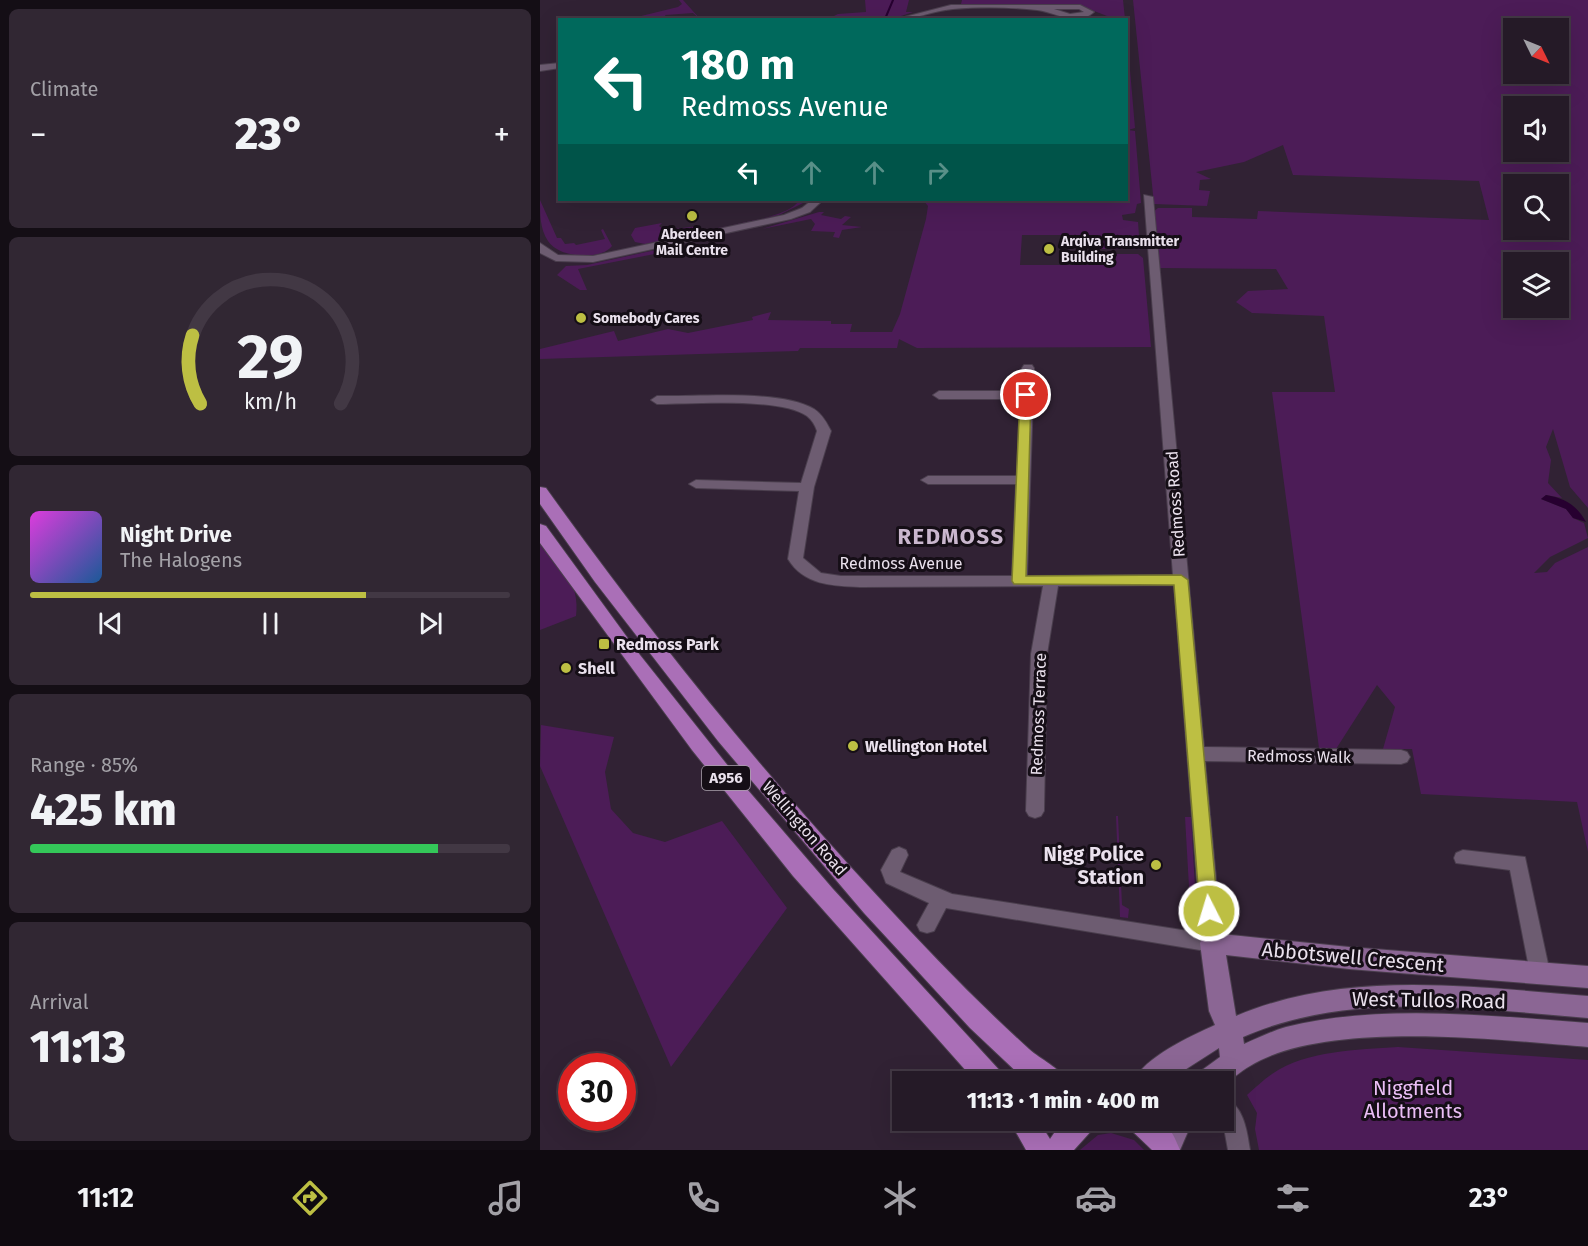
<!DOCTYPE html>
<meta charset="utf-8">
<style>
:root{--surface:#251a27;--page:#312733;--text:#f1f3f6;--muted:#a3a1a7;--line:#423844;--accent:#bdbf43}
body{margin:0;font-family:"Fira Sans",sans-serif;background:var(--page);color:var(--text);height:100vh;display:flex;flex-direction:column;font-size:22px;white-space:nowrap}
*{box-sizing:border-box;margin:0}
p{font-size:20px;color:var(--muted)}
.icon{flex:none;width:33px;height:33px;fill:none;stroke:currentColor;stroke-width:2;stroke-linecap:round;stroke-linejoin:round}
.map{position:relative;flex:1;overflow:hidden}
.panel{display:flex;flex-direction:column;gap:9px;padding:9px;background:#140e15;width:540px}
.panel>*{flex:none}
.guide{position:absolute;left:18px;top:18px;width:570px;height:183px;border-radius:0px;box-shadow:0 6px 24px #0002,0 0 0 2px var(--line);background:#00695c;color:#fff;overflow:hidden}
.needle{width:39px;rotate:133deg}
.tools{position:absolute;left:963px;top:18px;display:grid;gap:12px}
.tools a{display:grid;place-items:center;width:66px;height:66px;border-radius:0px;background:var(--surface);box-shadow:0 6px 24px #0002,0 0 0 2px var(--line);font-size:30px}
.speed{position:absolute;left:18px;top:1053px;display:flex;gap:12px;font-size:30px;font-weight:700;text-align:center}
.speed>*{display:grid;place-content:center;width:78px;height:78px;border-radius:50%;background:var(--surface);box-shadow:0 6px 24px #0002,0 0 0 2px var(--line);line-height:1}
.speed .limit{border:9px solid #d22;background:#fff;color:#111}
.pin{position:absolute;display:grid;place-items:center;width:51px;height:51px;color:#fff;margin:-26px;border:3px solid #fff;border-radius:50%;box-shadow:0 2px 6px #0007}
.me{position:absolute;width:66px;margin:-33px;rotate:355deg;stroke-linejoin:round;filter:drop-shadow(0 0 4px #0008)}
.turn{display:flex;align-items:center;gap:21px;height:126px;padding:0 24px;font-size:27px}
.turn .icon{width:78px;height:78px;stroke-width:2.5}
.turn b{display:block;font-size:42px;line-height:51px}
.lanes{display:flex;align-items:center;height:57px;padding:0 24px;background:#0003;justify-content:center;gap:30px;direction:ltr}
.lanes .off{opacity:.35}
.big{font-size:45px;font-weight:800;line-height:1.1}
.panel .card{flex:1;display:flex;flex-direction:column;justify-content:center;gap:9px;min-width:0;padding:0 21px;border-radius:9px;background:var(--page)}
.panel .dial{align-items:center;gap:0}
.dial svg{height:156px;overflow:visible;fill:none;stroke:var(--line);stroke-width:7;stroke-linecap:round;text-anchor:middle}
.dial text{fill:var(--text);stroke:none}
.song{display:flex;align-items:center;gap:18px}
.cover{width:72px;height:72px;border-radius:9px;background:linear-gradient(135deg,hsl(300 70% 55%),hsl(210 70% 35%))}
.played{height:6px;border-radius:3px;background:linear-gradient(90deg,var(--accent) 70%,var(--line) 70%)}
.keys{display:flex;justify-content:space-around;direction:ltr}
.heat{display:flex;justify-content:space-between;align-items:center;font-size:33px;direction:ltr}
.charge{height:9px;border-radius:4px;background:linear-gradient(90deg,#34c759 85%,var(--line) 0)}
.trip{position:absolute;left:352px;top:1071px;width:342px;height:60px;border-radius:0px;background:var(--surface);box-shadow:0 6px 24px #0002,0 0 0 2px var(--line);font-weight:800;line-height:60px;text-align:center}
.tabs{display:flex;height:96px;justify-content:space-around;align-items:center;background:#0f0a10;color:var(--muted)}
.tabs .icon{width:42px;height:42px}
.tabs .on{color:var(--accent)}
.tabs b{font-size:27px;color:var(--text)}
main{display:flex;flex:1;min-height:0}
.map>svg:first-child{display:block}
.green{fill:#4c1c57;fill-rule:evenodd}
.water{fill:#270030}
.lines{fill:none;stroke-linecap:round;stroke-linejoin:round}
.stream{stroke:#270030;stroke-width:2}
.street-casing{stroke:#4a3e4d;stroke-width:2}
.secondary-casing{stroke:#4a3e4d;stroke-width:2}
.primary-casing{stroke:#4a3e4d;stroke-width:2}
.street{fill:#6d5c71;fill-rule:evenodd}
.secondary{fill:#8b6694;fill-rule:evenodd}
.primary{fill:#aa6fb7;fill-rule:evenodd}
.route{fill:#bdbf43;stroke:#7b7c2c;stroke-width:1.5}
.poi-dot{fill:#bdbf43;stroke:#150e16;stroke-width:2}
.labels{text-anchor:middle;stroke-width:6;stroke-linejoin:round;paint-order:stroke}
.far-poi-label{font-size:14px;font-weight:bold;fill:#eae1ed;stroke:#150e16;text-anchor:start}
.shield{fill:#150e16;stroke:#aaa2ac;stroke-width:1.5}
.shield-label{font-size:15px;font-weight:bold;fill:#eae1ed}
.street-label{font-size:16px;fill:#eae1ed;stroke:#150e16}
.poi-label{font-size:16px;font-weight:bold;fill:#eae1ed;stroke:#150e16;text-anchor:start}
.near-poi-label{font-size:20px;font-weight:bold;fill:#eae1ed;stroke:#150e16;text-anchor:end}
.near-street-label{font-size:20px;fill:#eae1ed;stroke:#150e16}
.near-park-label{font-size:20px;fill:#ebbef6;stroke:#150e16}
.district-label{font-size:22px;font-weight:bold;letter-spacing:1.5px;fill:#cab7ce;stroke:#150e16}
</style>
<main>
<section class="panel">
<div class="card"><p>Climate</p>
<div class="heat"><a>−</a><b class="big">23°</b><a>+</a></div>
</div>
<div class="card dial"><svg viewBox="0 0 100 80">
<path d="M14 69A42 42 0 1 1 86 69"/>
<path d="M14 69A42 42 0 0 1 10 34" stroke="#bdbf43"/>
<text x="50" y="56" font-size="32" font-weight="700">29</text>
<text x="50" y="72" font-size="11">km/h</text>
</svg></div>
<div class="card">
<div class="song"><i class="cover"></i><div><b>Night Drive</b><p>The Halogens</p></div></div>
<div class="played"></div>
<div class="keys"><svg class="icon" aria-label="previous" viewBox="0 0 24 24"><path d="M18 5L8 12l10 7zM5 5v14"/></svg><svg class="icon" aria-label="pause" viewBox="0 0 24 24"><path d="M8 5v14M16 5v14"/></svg><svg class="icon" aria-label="next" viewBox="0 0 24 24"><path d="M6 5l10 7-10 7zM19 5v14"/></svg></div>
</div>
<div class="card"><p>Range · 85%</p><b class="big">425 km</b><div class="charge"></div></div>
<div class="card"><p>Arrival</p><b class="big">11:13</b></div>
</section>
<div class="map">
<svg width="1048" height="1150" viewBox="0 0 1048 1150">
<rect width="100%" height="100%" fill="#312234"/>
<g class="green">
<polygon points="139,0 143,0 160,19 153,13 125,15 126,17 89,19 138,7 142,4"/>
<polygon points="325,0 369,0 366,12 373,12 352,19 290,18 298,14 326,12"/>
<polygon points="422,0 583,0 585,19 575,19 541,6 437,5 421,4"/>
<path d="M 593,0 L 1048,0 L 1048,508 L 1030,487 L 1013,429 L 1006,447 L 1011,460 L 1008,483 L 1022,498 L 1006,495 L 1001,499 L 1026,509 L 1033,518 L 1044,523 L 1048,538 L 1010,557 L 994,573 L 1007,572 L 1015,563 L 1048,547 L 1048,852 L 1037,802 L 881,794 L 872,749 L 843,749 L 855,707 L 837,685 L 796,749 L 779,748 L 732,392 L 795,392 L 784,316 L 712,313 L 696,302 L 708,291 L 748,289 L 736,269 L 620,268 L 613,212 L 618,208 L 652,208 L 652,217 L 717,219 L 718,211 L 949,220 L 939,181 L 753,175 L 743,145 L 704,162 L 656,172 L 671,179 L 660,180 L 659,190 L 670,191 L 667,206 L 614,204 ZM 974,28 L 1018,28 L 1018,74 L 974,74 ZM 974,106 L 1018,106 L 1018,152 L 974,152 ZM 974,184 L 1018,184 L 1018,230 L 974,230 ZM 974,262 L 1018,262 L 1018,308 L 974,308 Z"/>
<polygon points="587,70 590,70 595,128 588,130 595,131 601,203 597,204 595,213 582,215 583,220 598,222 600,249 558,249 557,235 482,235 480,265 538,265 539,254 598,254 603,258 611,347 377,348 359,339 357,348 260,348 258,351 0,359 0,349 74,331 78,341 128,329 148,333 213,320 212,317 231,312 228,320 291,321 291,324 312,324 310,332 352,332 360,314 386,219 388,206 383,200 586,200"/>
<path d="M 0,200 L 17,238 L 21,238 L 25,244 L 34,243 L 36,245 L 65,239 L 61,230 L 63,229 L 72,246 C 61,261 18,258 8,241 C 0,229 0,215 0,200 Z"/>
<path d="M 259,200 L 269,200 L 239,215 L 105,244 L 95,242 L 91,235 L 95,228 L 122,223 L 119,226 L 125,230 L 159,226 L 163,231 C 183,226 251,218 259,200 Z"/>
<polygon points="279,212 284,212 281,215 301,219 305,216 311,217 302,225 322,227 302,230 299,238 293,237 295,232 271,231 275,224 271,219 222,229"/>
<polygon points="129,247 140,249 38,269 47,290 40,290 17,275 26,266 47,265"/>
<path d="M 0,530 C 17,554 41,584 36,616 L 0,630 Z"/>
<polygon points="1,725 74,737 65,772 71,809 93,833 125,842 182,821 247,908 131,1067 0,766"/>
<polygon points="576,816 578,816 582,905 589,909 588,918 580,917"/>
<polygon points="645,817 651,817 655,887 649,887"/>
<path d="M 858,1047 L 1048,1060 L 1048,1150 L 719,1150 L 715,1129 L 717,1113 L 707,1095 C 715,1088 723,1080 732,1074 C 767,1050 817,1050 858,1047 Z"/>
<polygon points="571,1133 594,1140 604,1150 540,1150 558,1135"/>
</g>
<path class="water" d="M 1006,495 C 1024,498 1037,505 1046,522 L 1033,518 L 1026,509 L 1001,499 Z"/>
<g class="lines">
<polyline class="stream" points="345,19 353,0"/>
<g class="street-casing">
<g id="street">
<path d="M 411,5 L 540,5 L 554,12 C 536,28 516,12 497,10 C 470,7 439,7 413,9 C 392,11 374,20 353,20 ZM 514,9 L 539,9 L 544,12 L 530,14 Z"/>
<polygon points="20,63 20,68 0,71 0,65"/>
<path d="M 604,195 L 613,197 L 664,747 L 861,750 L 867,752 L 870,757 L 867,762 L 861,764 L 665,761 L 682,943 L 679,949 L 672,952 L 406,908 L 394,931 L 387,933 L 380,931 L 377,925 L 389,903 L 346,883 L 341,870 L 352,850 L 359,847 L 366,850 L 368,855 L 360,872 L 412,894 L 661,933 L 634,585 L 518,586 L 507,654 L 504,811 L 501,816 L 495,818 L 489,816 L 486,811 L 491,654 L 503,586 L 320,587 C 292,586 264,585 248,559 L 259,491 L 156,488 L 149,484 L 156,480 L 261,483 L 277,431 C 275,425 272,420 267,416 C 240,397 151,404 117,404 L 111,400 L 117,396 C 157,397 240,389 274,409 C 282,414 287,423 291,431 L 274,487 L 263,558 L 281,573 L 301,576 L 472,576 L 476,484 L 388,484 L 381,480 L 388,476 L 477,476 L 480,399 L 399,399 L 393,395 L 399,391 L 481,391 L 482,368 L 484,365 L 492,365 L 494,368 L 487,576 L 633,575 Z"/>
<polygon points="272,200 283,200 270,212 251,219 53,262 16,261 0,253 0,243 18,255 53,256 244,215 262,208"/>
<polygon points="923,850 985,857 1010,973 1007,979 1000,982 993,979 990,973 970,870 916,863 914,858 916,853"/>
<path d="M 684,1097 C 704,1106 707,1131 710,1150 L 688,1150 L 684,1128 L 679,1120 L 684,1120 Z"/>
</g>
</g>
<g class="secondary-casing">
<g id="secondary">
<path d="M 672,933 L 809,947 L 1048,966 L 1048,988 L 809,969 L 686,955 L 696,1016 C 807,969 932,987 1048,996 L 1048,1018 C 935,1009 810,990 703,1037 L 704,1044 C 718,1038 732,1031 746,1027 C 844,1003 949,1016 1048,1023 L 1048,1047 C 960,1040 786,1019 710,1066 C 701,1071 692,1079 684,1085 L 684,1082 L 654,1082 L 658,1073 L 680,1057 L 679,1048 L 626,1082 L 593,1082 C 604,1057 651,1036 675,1025 L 669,1011 L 660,943 L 664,936 Z"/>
<polygon points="626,1120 653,1120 640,1150 613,1150"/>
</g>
</g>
<g class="primary-casing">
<g id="primary">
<path d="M 0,487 L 6,488 C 109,632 221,771 342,901 C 389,952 437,1002 489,1049 C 501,1060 520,1067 526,1082 L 489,1082 L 483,1078 L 430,1028 L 324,913 L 178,741 L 55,582 L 0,504 Z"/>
<polygon points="0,524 6,526 100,655 200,781 293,889 462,1073 466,1082 436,1082 253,876 152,750 0,543"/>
<polygon points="469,1120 498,1120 510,1139 523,1120 557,1120 553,1129 534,1150 486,1150"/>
<path d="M 586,1120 C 620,1120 626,1115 640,1150 L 612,1150 L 590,1129 Z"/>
</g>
</g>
<use href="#street" class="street"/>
<use href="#secondary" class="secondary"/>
<use href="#primary" class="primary"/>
</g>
<polygon class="route" points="486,392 491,395 486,576 641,575 648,580 678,911 675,916 669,918 663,916 660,911 634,585 474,584 472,581 480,395"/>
<g class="poi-dot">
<circle cx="152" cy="216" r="6"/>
<circle cx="509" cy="249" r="6"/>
<circle cx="41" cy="318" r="6"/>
<rect x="58" y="638" width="12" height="12" rx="3"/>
<circle cx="26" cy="668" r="6"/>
<circle cx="313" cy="746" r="6"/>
<circle cx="616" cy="865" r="6"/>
</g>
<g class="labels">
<g class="far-poi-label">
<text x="152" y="239" text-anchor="middle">Aberdeen<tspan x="152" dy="16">Mail Centre</tspan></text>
<text x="521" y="246">Arqiva Transmitter<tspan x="521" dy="16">Building</tspan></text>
<text x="53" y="323">Somebody Cares</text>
</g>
<rect class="shield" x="162" y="766" width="48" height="24" rx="4.5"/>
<g class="shield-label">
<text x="186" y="783">A956</text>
</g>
<g class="street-label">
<text transform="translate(635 504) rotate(-94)" y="6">Redmoss Road</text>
<text x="361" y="569">Redmoss Avenue</text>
<text transform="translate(498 714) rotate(-88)" y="6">Redmoss Terrace</text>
<text transform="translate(759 756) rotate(1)" y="6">Redmoss Walk</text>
<text transform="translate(265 828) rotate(49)" y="6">Wellington Road</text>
</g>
<g class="poi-label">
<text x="76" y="650">Redmoss Park</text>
<text x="38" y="674">Shell</text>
<text x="325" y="752">Wellington Hotel</text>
</g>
<g class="near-poi-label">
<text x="604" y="861">Nigg Police<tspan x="604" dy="23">Station</tspan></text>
</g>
<g class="near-street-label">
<text transform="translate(813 957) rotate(5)" y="7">Abbotswell Crescent</text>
<text transform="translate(889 1000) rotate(1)" y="7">West Tullos Road</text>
</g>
<g class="near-park-label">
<text x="873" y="1095">Niggfield<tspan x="873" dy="23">Allotments</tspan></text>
</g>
<g class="district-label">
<text x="411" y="544">REDMOSS</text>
</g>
</g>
</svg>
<div class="tools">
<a><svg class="needle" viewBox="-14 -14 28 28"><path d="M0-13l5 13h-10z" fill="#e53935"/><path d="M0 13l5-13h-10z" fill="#a3a1a7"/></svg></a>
<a><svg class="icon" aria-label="sound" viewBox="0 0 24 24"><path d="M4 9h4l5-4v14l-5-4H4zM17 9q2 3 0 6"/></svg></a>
<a><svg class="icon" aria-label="search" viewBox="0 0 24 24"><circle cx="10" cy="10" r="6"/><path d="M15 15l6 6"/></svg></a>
<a><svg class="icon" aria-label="layers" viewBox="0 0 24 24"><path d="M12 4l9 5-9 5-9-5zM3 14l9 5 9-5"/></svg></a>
</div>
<div class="speed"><div class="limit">30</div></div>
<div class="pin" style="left:486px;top:395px;background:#d93025"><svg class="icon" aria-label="arrive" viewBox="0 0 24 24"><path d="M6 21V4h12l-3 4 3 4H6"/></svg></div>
<svg class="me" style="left:669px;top:911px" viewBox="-20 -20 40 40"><circle r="17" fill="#bdbf43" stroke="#fff" stroke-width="3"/><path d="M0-11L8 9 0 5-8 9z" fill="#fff"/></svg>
<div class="trip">11:13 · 1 min · 400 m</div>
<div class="guide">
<div class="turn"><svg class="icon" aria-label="left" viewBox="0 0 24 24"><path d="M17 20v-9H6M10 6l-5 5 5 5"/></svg><div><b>180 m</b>Redmoss Avenue</div></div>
<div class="lanes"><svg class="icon" aria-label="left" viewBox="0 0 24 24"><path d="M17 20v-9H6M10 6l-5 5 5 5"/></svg><svg class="icon off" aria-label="ahead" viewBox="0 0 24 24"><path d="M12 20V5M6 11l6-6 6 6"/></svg><svg class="icon off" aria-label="ahead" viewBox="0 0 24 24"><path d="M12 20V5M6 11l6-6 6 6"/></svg><svg class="icon off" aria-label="right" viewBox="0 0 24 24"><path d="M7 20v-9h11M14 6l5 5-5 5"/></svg></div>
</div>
</div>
</main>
<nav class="tabs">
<b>11:12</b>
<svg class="icon on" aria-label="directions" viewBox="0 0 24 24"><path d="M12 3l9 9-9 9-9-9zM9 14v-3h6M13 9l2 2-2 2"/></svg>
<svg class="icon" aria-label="music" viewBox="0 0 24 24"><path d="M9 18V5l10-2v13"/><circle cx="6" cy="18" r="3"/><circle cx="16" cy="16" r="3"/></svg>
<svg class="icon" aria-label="phone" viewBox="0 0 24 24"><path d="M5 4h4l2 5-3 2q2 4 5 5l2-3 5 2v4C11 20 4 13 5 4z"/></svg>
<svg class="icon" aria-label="climate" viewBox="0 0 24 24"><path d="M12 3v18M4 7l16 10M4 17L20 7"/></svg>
<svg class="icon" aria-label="car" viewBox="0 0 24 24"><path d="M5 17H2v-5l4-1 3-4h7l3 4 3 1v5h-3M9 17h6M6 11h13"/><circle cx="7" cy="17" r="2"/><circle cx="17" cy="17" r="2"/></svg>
<svg class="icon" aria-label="filters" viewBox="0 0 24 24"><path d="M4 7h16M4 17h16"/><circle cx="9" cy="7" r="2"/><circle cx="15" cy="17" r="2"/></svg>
<b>23°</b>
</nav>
